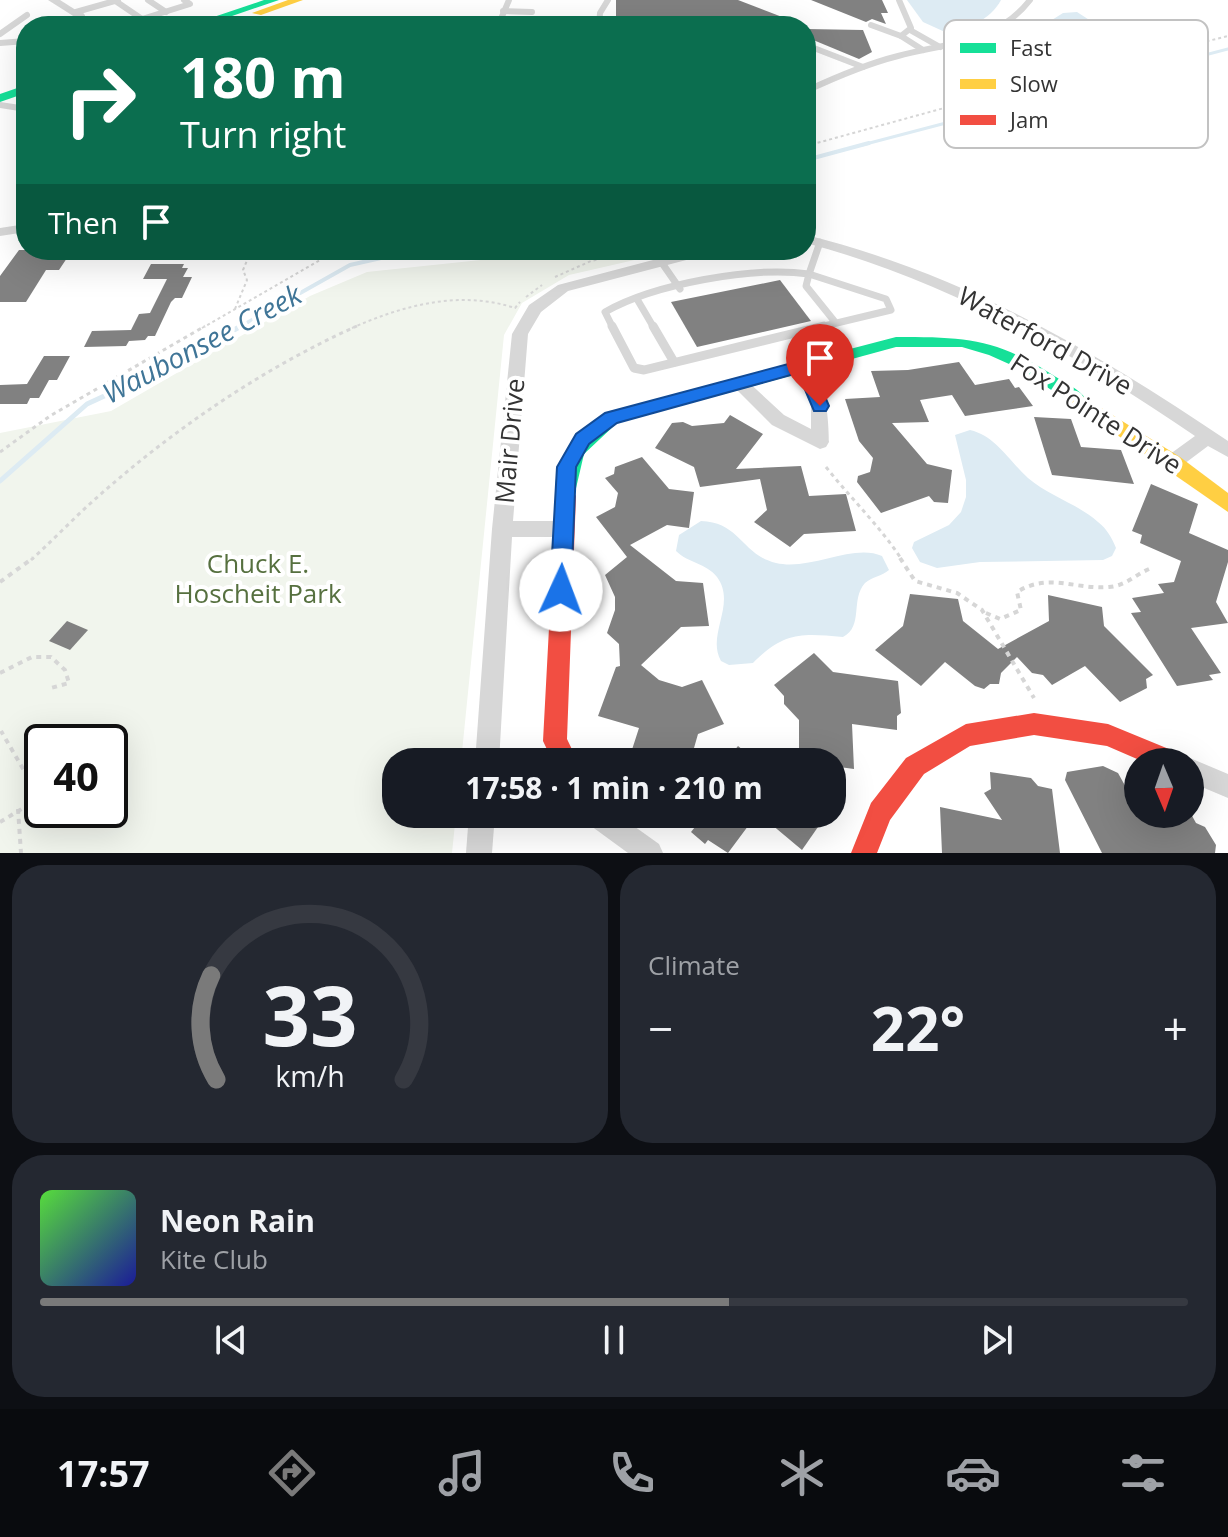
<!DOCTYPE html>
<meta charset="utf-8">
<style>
:root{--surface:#171b24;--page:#242831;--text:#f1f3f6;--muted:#9ea1a6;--line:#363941;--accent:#7a7a7a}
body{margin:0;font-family:"Open Sans",sans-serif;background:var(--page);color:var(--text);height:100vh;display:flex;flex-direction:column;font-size:30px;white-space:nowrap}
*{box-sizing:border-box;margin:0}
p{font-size:26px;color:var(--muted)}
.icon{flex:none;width:44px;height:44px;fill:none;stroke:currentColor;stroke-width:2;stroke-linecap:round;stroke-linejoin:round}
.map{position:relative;height:853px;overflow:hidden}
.side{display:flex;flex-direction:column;gap:12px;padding:12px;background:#0d0f14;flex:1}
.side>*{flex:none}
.banner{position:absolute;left:16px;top:16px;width:800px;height:244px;border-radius:32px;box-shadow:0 8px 32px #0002;background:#0b6e4f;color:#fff;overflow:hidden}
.needle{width:52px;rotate:178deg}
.buttons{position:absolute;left:1124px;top:748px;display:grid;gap:16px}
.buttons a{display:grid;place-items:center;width:80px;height:80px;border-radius:50%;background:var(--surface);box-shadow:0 8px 32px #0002;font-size:40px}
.speed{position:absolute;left:24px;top:724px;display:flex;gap:16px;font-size:40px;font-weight:700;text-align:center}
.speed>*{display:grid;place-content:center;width:104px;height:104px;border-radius:50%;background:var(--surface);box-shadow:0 8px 32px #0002;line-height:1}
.speed .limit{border:4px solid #111;border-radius:12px;background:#fff;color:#111}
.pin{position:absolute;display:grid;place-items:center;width:68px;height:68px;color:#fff;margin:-82px -34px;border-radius:50% 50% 50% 0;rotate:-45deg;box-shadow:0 0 8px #0007}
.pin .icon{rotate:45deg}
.me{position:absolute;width:88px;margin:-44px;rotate:2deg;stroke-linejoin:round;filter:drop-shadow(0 0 6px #0008)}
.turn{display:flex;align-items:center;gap:28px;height:168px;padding:0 32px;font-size:36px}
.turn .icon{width:104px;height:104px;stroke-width:2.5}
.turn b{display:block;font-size:56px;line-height:68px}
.then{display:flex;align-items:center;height:76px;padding:0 32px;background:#0003;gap:16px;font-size:30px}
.big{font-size:60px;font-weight:700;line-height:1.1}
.side .card{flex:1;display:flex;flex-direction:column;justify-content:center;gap:12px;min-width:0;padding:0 28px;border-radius:32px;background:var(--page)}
.side .dial{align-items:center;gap:0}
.dial svg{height:208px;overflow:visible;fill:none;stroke:var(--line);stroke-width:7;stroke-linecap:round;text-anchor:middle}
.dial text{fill:var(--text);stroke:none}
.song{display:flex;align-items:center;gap:24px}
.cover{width:96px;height:96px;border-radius:12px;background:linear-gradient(135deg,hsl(110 70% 55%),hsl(240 70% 35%))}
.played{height:8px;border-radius:4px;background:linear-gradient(90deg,var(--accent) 60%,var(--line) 60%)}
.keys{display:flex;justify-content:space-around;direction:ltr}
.heat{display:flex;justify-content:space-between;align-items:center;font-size:44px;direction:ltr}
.side .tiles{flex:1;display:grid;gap:12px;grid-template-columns:1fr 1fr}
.card:last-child{grid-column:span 2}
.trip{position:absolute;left:382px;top:748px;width:464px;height:80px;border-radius:32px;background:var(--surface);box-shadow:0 8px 32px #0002;font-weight:700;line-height:80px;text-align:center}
.tab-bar{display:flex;height:128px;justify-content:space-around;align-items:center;background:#090b0e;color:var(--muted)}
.tab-bar .icon{width:56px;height:56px}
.tab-bar .selected{color:var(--accent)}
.tab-bar b{font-size:36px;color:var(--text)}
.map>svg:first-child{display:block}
.green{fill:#f1f5ed;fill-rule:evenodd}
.water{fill:#ddebf3}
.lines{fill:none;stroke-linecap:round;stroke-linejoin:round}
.stream-far2{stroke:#ddebf3;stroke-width:3}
.stream-far1{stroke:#ddebf3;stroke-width:4}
.stream{stroke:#ddebf3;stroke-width:5}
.building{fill:#818181}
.path-far2{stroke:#d6d6d6;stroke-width:2;stroke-dasharray:3 3;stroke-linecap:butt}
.path-far1{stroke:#d6d6d6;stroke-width:3;stroke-dasharray:4 4;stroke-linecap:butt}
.path{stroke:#d6d6d6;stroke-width:4;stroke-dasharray:5 5;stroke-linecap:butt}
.lane-far2{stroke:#d7d7d7;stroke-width:6}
.lane-far1{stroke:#d7d7d7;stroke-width:7}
.lane{stroke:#d7d7d7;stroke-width:9}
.street{fill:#d7d7d7;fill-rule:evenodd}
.fast{fill:#16e098;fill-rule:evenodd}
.slow{fill:#ffcf43;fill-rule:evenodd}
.jam{fill:#f24e42;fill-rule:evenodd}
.route{fill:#1a73e8;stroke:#114b97;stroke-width:2}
.labels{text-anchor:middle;stroke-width:8;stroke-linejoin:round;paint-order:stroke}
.street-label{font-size:26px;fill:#333;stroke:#fff}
.park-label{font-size:26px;fill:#56703f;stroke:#fff}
.water-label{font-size:28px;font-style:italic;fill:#3f7597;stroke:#fff}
.key{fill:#fff;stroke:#c2c2c2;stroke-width:2}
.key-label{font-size:22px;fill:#333}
</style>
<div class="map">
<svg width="1228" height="853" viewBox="0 0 1228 853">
<rect width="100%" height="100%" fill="#fff"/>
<path class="green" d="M 517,250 L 678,250 L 569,275 L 522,303 L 504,335 L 461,762 L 396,762 L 396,814 L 456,814 L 452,853 L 0,853 L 0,433 L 111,411 L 310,296 L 367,272 L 490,259 ZM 42,742 L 110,742 L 110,810 L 42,810 Z"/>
<g class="water">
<path d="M 907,0 L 1001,0 C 991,19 966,31 945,32 L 923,22 Z"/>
<path d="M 1077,12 L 1094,23 C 1071,37 1031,60 1004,50 L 1063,13 Z"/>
<path d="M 970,430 C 996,436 1009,461 1028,478 C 1049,496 1078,504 1098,522 C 1107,529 1112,538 1116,548 L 1112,556 L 1103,560 L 980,562 L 937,568 L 920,562 L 912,548 L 914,542 L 949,525 L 961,512 L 966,497 L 966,480 L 955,435 Z"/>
<path d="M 701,521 C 740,522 742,555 776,563 C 811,571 853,543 882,556 L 889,570 C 882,576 872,577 865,583 C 850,600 864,626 843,637 C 800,633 784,632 753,663 L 729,665 L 721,661 C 706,635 737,604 717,577 C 706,563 688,563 676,551 L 679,535 Z"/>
</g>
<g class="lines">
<polyline class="stream-far2" points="862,145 1228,49"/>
<g class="stream-far1">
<polyline points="806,160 869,143"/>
<polyline points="238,328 350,265 381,258 475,250"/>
</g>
<polyline class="stream" points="0,481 87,404 178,362 241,326"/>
</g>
<g class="building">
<polygon points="616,0 738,0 803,25 616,26"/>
<polygon points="811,0 882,0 888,13 881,13 886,24 872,19 866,22"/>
<polygon points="806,29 863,30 872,52 859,59 806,37"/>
<polygon points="19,250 43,250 39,256 69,255 59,270 46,270 26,302 0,302 0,276"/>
<polygon points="151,264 184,264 182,268 188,268 183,277 192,277 182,298 175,298 171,302 155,336 148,336 145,340 129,341 126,346 84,347 92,331 131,330 139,314 150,313 167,279 143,279"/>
<polygon points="780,280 811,321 697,347 671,302"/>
<polygon points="44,356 70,356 57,380 49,380 39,398 30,398 27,404 0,404 0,385 27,384"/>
<polygon points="959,362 975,385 1009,379 1015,388 1019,387 1033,406 965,416 952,395 920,400 929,422 892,423 927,464 952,470 948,503 934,502 929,496 881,513 857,482 858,476 870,472 873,458 859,441 845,399 880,397 871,371 908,370"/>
<polygon points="730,415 763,434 736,469 801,466 809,496 846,494 856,531 804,534 790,547 754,522 767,510 760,479 700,487 694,467 655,448 672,423 683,422 692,426 724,423"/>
<polygon points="1034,417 1071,419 1081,447 1121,450 1134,484 1052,475"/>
<polygon points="642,457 669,489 694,492 689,528 667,525 630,545 676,581 703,583 709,626 681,627 641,665 659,680 682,687 702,680 724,724 698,734 690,762 628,762 639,728 598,716 616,667 620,666 619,644 607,633 615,610 615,597 605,575 627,557 596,517 615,507 618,493 605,478 614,474 615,467"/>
<polygon points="1151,484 1198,504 1189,533 1228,550 1228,562 1216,602 1228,623 1191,628 1221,673 1209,675 1213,680 1177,686 1131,613 1141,612 1132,598 1164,593 1158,584 1174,582 1181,561 1140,543 1142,535 1132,531"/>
<polygon points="910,594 958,599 963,621 998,649 1049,621 1048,595 1102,607 1104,626 1153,675 1146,679 1147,688 1120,702 1085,666 1052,685 1043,675 1032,673 1017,657 1001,673 999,684 990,684 984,689 975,686 945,662 921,686 875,650 903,626"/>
<polygon points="67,621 88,630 70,650 49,641"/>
<polygon points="814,653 833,672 898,681 901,713 897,716 897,730 852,724 854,769 832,766 832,762 799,762 799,720 784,704 784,696 774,685"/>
<polygon points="738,746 753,758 761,748 779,762 725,762"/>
<polygon points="1103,766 1118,773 1143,818 1191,814 1196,823 1205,827 1216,845 1215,853 1102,853 1065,780 1067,772"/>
<polygon points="990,772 1031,778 1038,786 1052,789 1060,853 942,853 940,807 1002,820 984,793 991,789"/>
<polygon points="680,814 757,814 728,853 708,840 705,844 691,832 695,827"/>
<polygon points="759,814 827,814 802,850"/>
</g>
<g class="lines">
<g class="path-far2">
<polyline points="806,146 1006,91 1228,36"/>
<polyline points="555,277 591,261 639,250"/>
<polyline points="526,297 542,285"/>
<polyline points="235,309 247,280 243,270 248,258 246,250"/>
<polyline points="202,328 329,255 344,250"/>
<path d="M 352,328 C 404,305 460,290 515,308 L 520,302"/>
</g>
<g class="path-far1">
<polyline points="0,452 50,416 205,326"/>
<path d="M 826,467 C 851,499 880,526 902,560"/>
<path d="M 31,560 C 52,541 72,520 93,501 C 170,432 261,369 357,326"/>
</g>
<g class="path">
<polyline points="900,558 915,581 957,593 982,610 1034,698"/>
<polyline points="0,582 33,558"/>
<path d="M 986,613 L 1000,619 L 1021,610 L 1017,592 C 1049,572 1075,590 1109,587 C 1125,586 1135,575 1149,569"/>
<polyline points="0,673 32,657 51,657 65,670 69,683 51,688"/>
<polyline points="18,809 21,853"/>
<polyline points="0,822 40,798 1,731"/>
</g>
<g class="lane-far2">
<polyline points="114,0 142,19 190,4 184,0"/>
<polyline points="148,0 166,12"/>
<polyline points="899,0 911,28 901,36 923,50"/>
<polyline points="503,11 532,12"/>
<polyline points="76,12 118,0"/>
<polyline points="871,25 901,36"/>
<polyline points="49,26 82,16"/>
<polyline points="498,26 509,0"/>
<polyline points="599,26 600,13 608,0"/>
<polyline points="910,30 940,47"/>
<polyline points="0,34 27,15"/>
<polyline points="0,43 26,41"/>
<polyline points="806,45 863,67"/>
<path d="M 806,91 C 836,77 866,64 898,56 C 946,43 997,43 1030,0"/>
<polyline points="0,105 26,109"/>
</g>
<g class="lane-far1">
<polyline points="662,263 680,289"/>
<polyline points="809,274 886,299 891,310 816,328"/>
<polyline points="809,274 806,286 835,322"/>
<polyline points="809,274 820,242"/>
<polyline points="637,299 654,328"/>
<path d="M 613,328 L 605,312 C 654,284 753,266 809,274"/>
</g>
<g class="lane">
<polyline points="612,326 634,368 644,370 824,326"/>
<polyline points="653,326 674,362"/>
</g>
<g class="street">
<polygon points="48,0 60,0 101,26 89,26"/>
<polygon points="26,224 26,232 0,236 0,228"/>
<path d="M 806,235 C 964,274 1094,351 1228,441 L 1228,457 L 1208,446 L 1180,467 L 1166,467 L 1164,462 L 1166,457 L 1195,436 C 1074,353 949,281 806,243 Z"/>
<polygon points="691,250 715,250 713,253 568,291 541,312 528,334 513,521 563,521 570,523 573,529 570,535 563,537 512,537 499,762 475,762 492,529 512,334 529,305 558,285"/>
<path d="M 803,360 C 826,367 829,422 829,442 L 826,447 L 820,449 L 772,425 L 729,382 L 732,378 L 744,378 L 784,415 L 811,429 L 811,406 L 795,366 Z"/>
<polygon points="1190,758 1228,774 1228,798 1190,782 1190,762 1181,762"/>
<polygon points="469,814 495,814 492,853 466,853"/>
<polygon points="583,814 617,814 659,844 663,853 628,853 587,823"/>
</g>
<g class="fast">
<polygon points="264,0 279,0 203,26 187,26"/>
<polygon points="26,85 26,93 0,102 0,94"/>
<path d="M 896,337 C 966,337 996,338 1056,377 C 1066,383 1079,389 1086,399 L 1077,405 L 1071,403 L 1018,368 L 989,355 L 962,347 L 896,347 L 617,423 L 584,454 L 573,501 L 559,501 C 544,468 582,431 605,413 Z"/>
</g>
<g class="slow">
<polygon points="288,0 303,0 261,15 252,13"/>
<polygon points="1077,393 1180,457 1228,493 1228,512 1071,403 1068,399"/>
</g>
<g class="jam">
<polygon points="566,488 573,491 576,496 567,739 578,762 553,762 543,741 556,496 559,491"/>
<polygon points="1034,713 1108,724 1181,754 1184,762 1144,762 1107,746 1034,735 970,746 924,774 890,820 877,853 851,853 871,803 906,758 966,724"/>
</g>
</g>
<polygon class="route" points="803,360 812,366 829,406 826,411 814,411 798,373 617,423 589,444 576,467 571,590 568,596 561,599 553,596 550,590 557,467 576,434 605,413"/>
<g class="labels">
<g class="street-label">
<text transform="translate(1045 341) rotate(29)" y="9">Waterford Drive</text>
<text transform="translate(1096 414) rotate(33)" y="9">Fox Pointe Drive</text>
<text transform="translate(510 441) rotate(-85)" y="9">Mair Drive</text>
</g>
<g class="park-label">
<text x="258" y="573">Chuck E.<tspan x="258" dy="30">Hoscheit Park</tspan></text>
</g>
<g class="water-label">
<text transform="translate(202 344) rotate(-28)" y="10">Waubonsee Creek</text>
</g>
</g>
<rect x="944" y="20" width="264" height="128" rx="12" class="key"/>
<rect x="960" y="43" width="36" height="10" fill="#16e098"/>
<rect x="960" y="79" width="36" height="10" fill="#ffcf43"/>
<rect x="960" y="115" width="36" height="10" fill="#f24e42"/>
<g class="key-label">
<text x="1010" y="56">Fast</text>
<text x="1010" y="92">Slow</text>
<text x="1010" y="128">Jam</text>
</g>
</svg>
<div class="buttons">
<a><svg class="needle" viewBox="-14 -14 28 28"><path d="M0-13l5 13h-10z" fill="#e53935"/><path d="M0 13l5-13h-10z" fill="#9ea1a6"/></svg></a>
</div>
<div class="speed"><div class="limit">40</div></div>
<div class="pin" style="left:820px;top:406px;background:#d93025"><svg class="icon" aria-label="arrive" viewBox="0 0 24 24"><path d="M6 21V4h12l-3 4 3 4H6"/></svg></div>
<svg class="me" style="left:561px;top:590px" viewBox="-20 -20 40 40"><circle r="19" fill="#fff"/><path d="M0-13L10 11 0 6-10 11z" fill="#1a73e8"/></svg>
<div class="trip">17:58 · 1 min · 210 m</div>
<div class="banner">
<div class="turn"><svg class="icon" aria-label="right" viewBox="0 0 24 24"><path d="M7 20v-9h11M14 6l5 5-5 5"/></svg><div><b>180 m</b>Turn right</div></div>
<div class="then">Then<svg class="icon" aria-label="arrive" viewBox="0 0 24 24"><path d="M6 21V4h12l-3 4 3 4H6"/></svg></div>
</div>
</div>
<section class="side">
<div class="tiles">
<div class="card dial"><svg viewBox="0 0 100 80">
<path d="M14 69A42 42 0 1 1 86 69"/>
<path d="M14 69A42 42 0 0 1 12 29" stroke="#7a7a7a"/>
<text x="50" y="56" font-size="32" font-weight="700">33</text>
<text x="50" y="72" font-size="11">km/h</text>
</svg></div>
<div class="card"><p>Climate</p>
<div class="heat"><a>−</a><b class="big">22°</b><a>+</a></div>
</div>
<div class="card">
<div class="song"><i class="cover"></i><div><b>Neon Rain</b><p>Kite Club</p></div></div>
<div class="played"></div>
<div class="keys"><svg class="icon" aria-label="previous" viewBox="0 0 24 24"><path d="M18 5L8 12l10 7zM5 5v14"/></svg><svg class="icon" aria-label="pause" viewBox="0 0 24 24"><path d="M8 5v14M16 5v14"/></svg><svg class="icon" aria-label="next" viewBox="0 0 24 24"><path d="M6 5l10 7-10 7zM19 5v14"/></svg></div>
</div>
</div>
</section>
<nav class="tab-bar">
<b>17:57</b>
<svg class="icon selected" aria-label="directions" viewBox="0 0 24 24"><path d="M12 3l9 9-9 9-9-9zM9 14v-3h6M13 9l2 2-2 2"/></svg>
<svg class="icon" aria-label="music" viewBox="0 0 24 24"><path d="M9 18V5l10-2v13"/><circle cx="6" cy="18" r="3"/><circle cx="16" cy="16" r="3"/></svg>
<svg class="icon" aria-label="phone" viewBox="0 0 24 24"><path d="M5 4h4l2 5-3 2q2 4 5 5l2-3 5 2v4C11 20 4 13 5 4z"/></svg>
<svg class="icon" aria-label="climate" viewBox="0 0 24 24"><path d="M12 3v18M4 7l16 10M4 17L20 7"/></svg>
<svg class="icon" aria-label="car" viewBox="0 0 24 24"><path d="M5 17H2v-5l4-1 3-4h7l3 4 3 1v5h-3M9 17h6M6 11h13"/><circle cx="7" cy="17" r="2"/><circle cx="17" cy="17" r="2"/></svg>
<svg class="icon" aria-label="filters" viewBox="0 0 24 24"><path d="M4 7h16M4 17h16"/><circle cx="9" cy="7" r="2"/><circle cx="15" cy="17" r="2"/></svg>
</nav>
